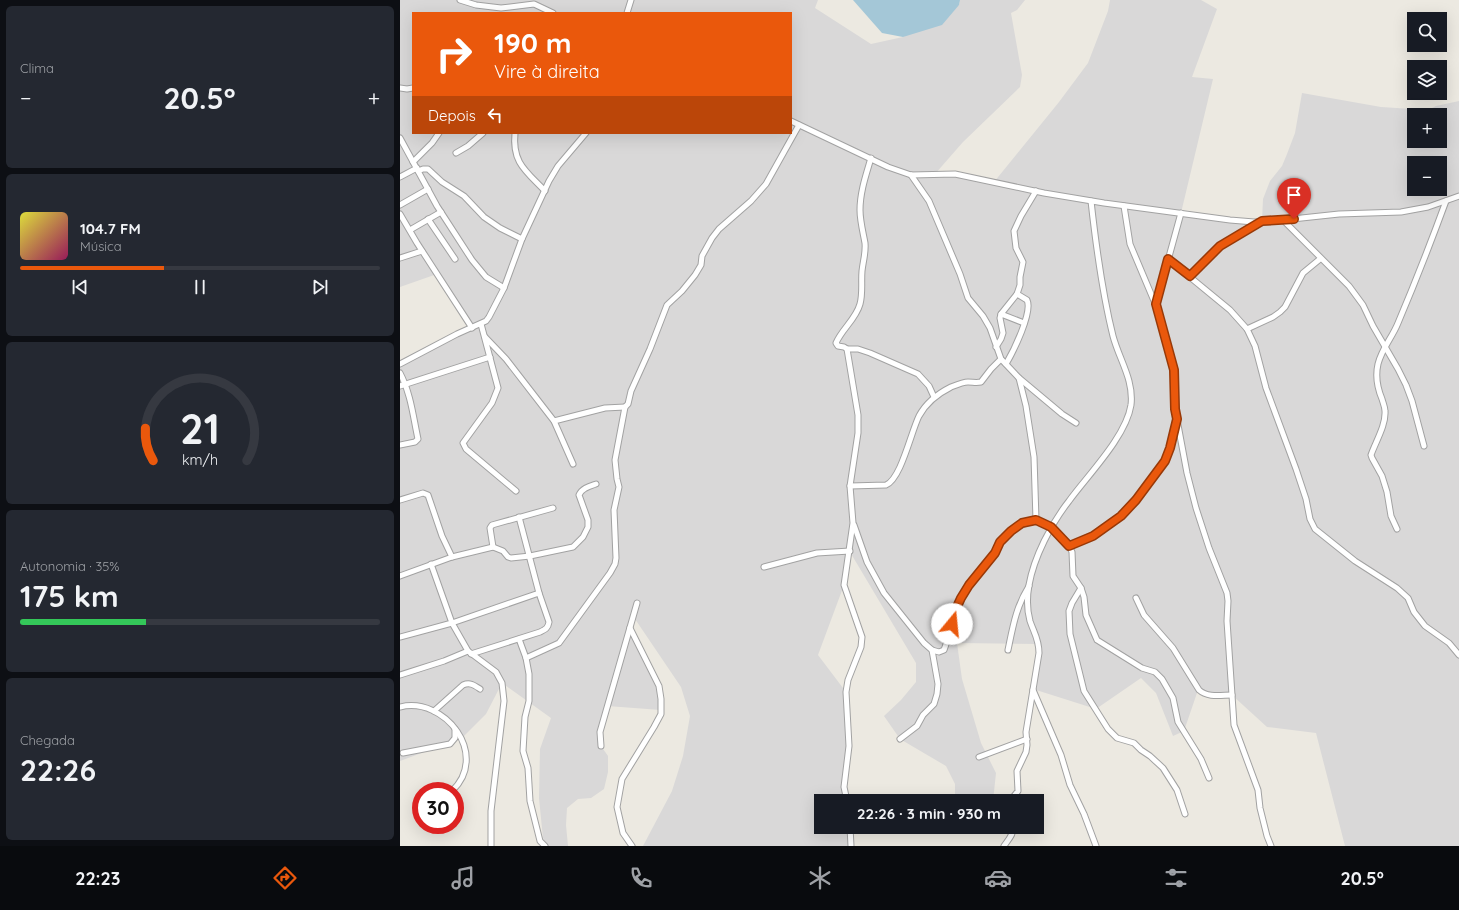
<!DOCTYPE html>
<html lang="pt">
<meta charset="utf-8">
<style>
:root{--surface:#171b24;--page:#242831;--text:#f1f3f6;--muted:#9ea1a6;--line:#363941;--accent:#ea580c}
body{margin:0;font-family:Quicksand,sans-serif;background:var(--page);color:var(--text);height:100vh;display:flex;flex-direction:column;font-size:15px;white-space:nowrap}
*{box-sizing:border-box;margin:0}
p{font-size:13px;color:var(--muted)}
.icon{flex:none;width:22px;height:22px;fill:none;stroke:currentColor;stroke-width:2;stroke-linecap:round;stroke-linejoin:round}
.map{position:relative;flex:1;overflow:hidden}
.drawer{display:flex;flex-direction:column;gap:6px;padding:6px;background:#0d0f14;width:400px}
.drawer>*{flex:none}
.top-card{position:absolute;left:12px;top:12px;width:380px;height:122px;border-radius:0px;box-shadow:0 4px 16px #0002;background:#ea580c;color:#fff;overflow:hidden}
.buttons{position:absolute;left:1007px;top:12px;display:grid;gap:8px}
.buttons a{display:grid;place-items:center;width:40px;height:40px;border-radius:0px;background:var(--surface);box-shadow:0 4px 16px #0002;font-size:20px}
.speed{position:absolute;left:12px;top:782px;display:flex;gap:8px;font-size:20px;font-weight:700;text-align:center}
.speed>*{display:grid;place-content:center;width:52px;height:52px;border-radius:50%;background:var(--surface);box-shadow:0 4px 16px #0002;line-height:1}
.speed .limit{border:6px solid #d22;background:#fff;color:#111}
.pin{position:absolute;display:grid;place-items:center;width:34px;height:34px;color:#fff;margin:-41px -17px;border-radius:50% 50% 50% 0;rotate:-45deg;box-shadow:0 0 4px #0007}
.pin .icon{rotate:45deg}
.me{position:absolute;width:44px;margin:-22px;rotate:17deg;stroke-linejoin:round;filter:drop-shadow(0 0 3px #0008)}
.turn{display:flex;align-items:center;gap:14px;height:84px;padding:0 16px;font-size:18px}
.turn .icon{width:52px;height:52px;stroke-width:2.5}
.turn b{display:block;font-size:28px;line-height:34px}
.then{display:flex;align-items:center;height:38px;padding:0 16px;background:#0003;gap:8px;font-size:15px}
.big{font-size:30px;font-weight:700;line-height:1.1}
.drawer .tile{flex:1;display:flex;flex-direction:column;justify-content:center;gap:6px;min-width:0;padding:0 14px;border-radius:6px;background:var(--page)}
.drawer .dial{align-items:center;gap:0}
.dial svg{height:104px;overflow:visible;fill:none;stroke:var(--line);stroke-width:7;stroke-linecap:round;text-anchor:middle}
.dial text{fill:var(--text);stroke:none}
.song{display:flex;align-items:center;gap:12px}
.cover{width:48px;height:48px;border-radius:6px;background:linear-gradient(135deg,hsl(60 70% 55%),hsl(330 70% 35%))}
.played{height:4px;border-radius:2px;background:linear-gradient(90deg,var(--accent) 40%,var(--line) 40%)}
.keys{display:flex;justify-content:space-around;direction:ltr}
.heat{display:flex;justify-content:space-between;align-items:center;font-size:22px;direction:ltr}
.charge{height:6px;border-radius:3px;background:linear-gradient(90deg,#34c759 35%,var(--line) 0)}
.trip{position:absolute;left:414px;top:794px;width:230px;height:40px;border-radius:0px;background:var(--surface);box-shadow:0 4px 16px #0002;font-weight:700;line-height:40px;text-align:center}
.tabs{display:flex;height:64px;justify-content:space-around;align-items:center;background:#090b0e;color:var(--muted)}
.tabs .icon{width:28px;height:28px}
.tabs .selected{color:var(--accent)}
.tabs b{font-size:18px;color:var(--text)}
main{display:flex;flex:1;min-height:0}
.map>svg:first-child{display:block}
.residential{fill:#d9d8d8;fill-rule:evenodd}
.water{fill:#a4c7d7}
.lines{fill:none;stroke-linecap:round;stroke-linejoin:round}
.minor-casing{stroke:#a2a2a2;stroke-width:7}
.minor{stroke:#fff;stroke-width:5}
.route-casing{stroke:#983908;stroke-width:10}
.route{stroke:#ea580c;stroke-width:7}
</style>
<main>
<section class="drawer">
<div class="tile"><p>Clima</p>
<div class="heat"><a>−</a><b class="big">20.5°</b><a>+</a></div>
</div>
<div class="tile">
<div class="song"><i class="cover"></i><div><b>104.7 FM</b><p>Música</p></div></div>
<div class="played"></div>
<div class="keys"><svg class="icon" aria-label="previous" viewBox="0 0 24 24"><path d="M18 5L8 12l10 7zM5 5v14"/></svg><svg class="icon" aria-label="pause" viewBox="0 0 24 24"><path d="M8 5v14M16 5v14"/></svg><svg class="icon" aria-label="next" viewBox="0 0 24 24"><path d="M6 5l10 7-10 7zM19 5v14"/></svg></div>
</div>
<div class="tile dial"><svg viewBox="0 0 100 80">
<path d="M14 69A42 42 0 1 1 86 69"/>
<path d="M14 69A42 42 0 0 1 8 44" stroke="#ea580c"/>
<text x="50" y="56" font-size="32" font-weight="700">21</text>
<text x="50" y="72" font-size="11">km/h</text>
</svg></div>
<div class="tile"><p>Autonomia · 35%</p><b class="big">175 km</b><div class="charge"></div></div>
<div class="tile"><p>Chegada</p><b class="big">22:26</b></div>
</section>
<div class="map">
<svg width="1059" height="846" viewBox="0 0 1059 846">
<rect width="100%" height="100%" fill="#ece9e1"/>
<path class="residential" d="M 0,0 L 418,0 L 415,8 L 471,44 L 503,37 L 559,5 L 560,0 L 625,0 L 617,10 L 611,13 L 622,75 L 620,87 L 563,142 L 535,174 L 543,174 L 594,182 L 659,102 L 688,63 L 708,11 L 710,0 L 801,0 L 817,9 L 792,77 L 813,79 L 781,213 L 862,221 L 863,199 L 870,181 L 882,166 L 887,154 L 895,133 L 902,93 L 981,107 L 1028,110 L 1036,106 L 1059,101 L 1059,846 L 945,846 L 916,733 L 867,727 L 832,695 L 812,695 L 798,690 L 784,731 L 773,736 L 756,693 L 741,678 L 696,709 L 633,689 L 638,644 L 557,643 L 562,679 L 581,743 L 596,773 L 593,801 L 555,801 L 555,784 L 546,766 L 500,739 L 484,716 L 501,700 L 516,682 L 516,663 L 450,552 L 444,585 L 418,655 L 446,692 L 449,743 L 444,787 L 447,801 L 421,801 L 421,827 L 450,827 L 451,846 L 243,846 L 272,791 L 283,756 L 290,716 L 281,687 L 233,616 L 230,628 L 259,686 L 261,710 L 207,706 L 200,732 L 201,746 L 208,756 L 208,772 L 204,789 L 191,798 L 178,799 L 167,808 L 166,825 L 168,846 L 146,846 L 143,838 L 139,798 L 140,749 L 151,718 L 102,683 L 86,714 L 62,738 L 0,761 L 0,364 L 72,327 L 37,274 L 0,287 ZM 13,13 L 391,13 L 391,133 L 13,133 ZM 1014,115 L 1040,115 L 1040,141 L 1014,141 ZM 1014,163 L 1040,163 L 1040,189 L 1014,189 Z"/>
<polygon class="water" points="453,0 560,0 559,5 542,25 503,37 482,33"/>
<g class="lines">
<g class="minor-casing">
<g id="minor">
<polyline points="60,0 76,5 101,8 134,4 153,13"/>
<polyline points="227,13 231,0"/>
<polyline points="0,88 7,89 13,88"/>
<polyline points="391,121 488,167 511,175 555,174 644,193 704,203 830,220 854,222 883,220 939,214 1001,212 1028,207 1059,196"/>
<path d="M 115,133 C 112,163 126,171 145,191"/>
<polyline points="0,138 37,206 72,260 86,277 104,288"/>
<polyline points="56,153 68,146 83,133"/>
<polyline points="13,162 32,143 39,133"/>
<polyline points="18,171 23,169 28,169 42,182 64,196 84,217 100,228 122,239"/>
<polyline points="511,175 529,201 560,274 568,298 583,316 590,328 601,359 619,378 662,414 676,423"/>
<polyline points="0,177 17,168"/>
<polyline points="0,205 28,189"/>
<polyline points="724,206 730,244 757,308 775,370 775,409 787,473 796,508 809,548 827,593 828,601 827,621 834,725 858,790 860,808 867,836 871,846"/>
<polyline points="0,214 17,243 72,328"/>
<polyline points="28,219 55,259"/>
<polyline points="883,220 949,286 963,305 973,326 998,369 1006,385 1012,401 1024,446"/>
<polyline points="10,230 41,212"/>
<polyline points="0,258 22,251"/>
<polyline points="768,259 830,310 847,329 855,346 866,388 896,469 906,499 910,519 915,529 955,561 997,588 1008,598 1014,612 1025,626 1049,643 1059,655"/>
<polyline points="789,276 820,246 861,222"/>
<polyline points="756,304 781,213"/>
<polyline points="601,314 624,323"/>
<polyline points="81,324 98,388 92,403 63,443 66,449 116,491"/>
<polyline points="847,329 873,317 880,312 885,307 903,273 920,259"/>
<polyline points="85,337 106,359 154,421 173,464"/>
<polyline points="596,347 601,339 603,333 600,318 601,314 617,294 620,285 620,277 623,262 616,248 614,231 621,216 636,191"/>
<polyline points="447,349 458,349 470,353 518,374 529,386 534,397"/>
<polyline points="0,364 57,334 86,321 89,317 104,288 122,239 149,181 158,166 186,133"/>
<path d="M 606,364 C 613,352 633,312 627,300 L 617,294"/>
<path d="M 0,373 C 11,394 13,416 18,439 L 15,442 L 0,445"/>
<polyline points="619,378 626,406 634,457 636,520"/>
<polyline points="0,386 90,357"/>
<polyline points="154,421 205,408 225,407"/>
<path d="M 450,486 L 486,485 C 501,479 511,432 519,416 C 526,403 537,394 551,387 C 556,385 563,382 568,382 C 573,382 576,383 581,382 L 591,369 L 601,359"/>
<polyline points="0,500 23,493 28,495 42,536 52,557"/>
<path d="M 454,525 L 467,562 L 484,593 L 524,643 L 532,650 L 539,652 L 544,650 C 549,637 551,624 555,611 C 563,588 582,573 595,553 C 601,543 601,539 611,531 C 619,525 627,522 636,520 L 651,527 L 669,546 L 672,552 L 673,576 L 681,588 L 684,597 L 686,615 L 697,640 L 742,668 L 755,672 L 762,679 L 773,698 L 778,722 L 801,759 L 809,778"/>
<path d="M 997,529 L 991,516 L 987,492 L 982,476 L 972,458 L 971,455 C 976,441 986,425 985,411 C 985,407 983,403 982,399 C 977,387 975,377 978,364 C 982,348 992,338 998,323 C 1015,283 1031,242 1046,201"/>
<polyline points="669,546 703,530 721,516 732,505 765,461 770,448 776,422"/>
<polyline points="93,547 90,528 92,525 153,508"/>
<polyline points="31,564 52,623 68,651 96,672 102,683 104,701 91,811 91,846"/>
<polyline points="364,567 417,553 450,551"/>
<path d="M 0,576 L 52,557 L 93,547 L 103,551 L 108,557 L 111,558 L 130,556 L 173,547 L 183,537 L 188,527 L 188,520 L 179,495 C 182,488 190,486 196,484"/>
<polyline points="681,588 672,603 669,611 670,634 684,691 708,729 717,738 734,743 741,750 750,756 763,768 777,790 785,814"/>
<path d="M 736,598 L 744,615 L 773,648 L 799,690 C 808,698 821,695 832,695"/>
<polyline points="230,628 259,686 261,699 261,714 254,727 222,779 217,807 223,833 232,846"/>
<polyline points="0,637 52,623 139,593"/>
<polyline points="119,639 126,658 129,674 129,701 125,717 123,751 128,768 130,801 140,841 145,846"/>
<path d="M 608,650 C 613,626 616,607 629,586"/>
<path d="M 71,654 L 140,632 C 146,629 148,628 149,622 L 139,593 L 119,517"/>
<polyline points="126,658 159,643 210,573 215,564 216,558 214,510 219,487 217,479 215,460 225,407 228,404 231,391 250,349 267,305 282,291 295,275 301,265 302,256 312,238 319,229 351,201 366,184 399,125"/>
<polyline points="0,675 44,661 68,651"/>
<polyline points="633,690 661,755 670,785 684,814 696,846"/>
<path d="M 0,707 C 45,696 90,755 52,791"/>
<path d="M 34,711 L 63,685 C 70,682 74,685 80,689"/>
<polyline points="500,739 517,726 523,715 534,704 537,694 538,684 532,650"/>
<polyline points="201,746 200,732 237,603"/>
<polyline points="3,753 50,744 55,738 55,729"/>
<polyline points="579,757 627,739"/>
<path d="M 447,801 L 444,787 L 449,746 L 446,692 L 448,680 L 461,647 L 462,637 L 444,585 L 453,523 L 450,486 L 458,433 L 458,415 L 447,349 L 444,347 L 438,346 L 436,343 C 442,329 456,319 460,304 C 463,293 461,282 462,271 C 463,261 466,253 465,243 C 463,232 460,221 460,210 C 460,192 466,175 471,158"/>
<path d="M 610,801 L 618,791 L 617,771 L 626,752 L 627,745 L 626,732 L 639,653 C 639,639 634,633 630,621 C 627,610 627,596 629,585 C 634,557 651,524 669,501 C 687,476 726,437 731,405 C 734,380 719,359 713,336 C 702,292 696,246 691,201"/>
<polyline points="450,827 451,846"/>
<path d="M 604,846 C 608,840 614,834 613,827"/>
</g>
</g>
<use href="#minor" class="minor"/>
</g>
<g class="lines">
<g class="route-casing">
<polyline id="route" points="552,624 555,611 561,598 569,585 595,553 600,542 611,531 622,523 636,520 651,527 669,546 693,536 721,516 736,500 765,461 770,448 777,419 775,409 774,370 756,304 768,259 790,276 820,246 862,221 894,219"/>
</g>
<use href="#route" class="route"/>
</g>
</svg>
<div class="buttons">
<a><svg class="icon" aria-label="search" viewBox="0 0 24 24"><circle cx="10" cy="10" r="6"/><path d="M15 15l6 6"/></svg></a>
<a><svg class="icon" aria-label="layers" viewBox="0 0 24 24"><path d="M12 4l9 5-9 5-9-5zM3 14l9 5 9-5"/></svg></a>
<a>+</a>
<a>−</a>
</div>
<div class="speed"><div class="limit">30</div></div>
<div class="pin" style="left:894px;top:219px;background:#d93025"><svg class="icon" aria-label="arrive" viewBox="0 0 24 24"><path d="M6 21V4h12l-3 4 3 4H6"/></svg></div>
<svg class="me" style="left:552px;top:624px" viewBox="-20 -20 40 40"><circle r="19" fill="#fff"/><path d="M0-13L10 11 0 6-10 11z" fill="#ea580c"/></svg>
<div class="trip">22:26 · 3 min · 930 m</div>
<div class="top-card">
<div class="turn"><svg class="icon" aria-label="right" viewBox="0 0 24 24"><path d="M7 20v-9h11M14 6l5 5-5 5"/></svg><div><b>190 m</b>Vire à direita</div></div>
<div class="then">Depois<svg class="icon" aria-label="left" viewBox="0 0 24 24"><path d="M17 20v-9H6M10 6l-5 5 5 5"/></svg></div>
</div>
</div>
</main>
<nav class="tabs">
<b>22:23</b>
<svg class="icon selected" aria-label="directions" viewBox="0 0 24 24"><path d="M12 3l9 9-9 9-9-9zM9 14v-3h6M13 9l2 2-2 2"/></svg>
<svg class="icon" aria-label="music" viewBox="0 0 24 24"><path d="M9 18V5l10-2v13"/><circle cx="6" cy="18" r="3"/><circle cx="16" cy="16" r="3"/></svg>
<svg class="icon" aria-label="phone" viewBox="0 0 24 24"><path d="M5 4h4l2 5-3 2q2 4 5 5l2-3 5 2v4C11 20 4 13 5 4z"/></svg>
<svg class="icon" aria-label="climate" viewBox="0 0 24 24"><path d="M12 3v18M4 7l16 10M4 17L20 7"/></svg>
<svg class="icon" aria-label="car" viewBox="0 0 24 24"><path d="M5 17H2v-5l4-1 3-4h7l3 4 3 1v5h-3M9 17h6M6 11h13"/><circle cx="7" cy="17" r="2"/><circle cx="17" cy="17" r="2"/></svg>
<svg class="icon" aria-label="filters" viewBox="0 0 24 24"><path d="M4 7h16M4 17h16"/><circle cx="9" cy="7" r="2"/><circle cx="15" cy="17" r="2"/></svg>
<b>20.5°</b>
</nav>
